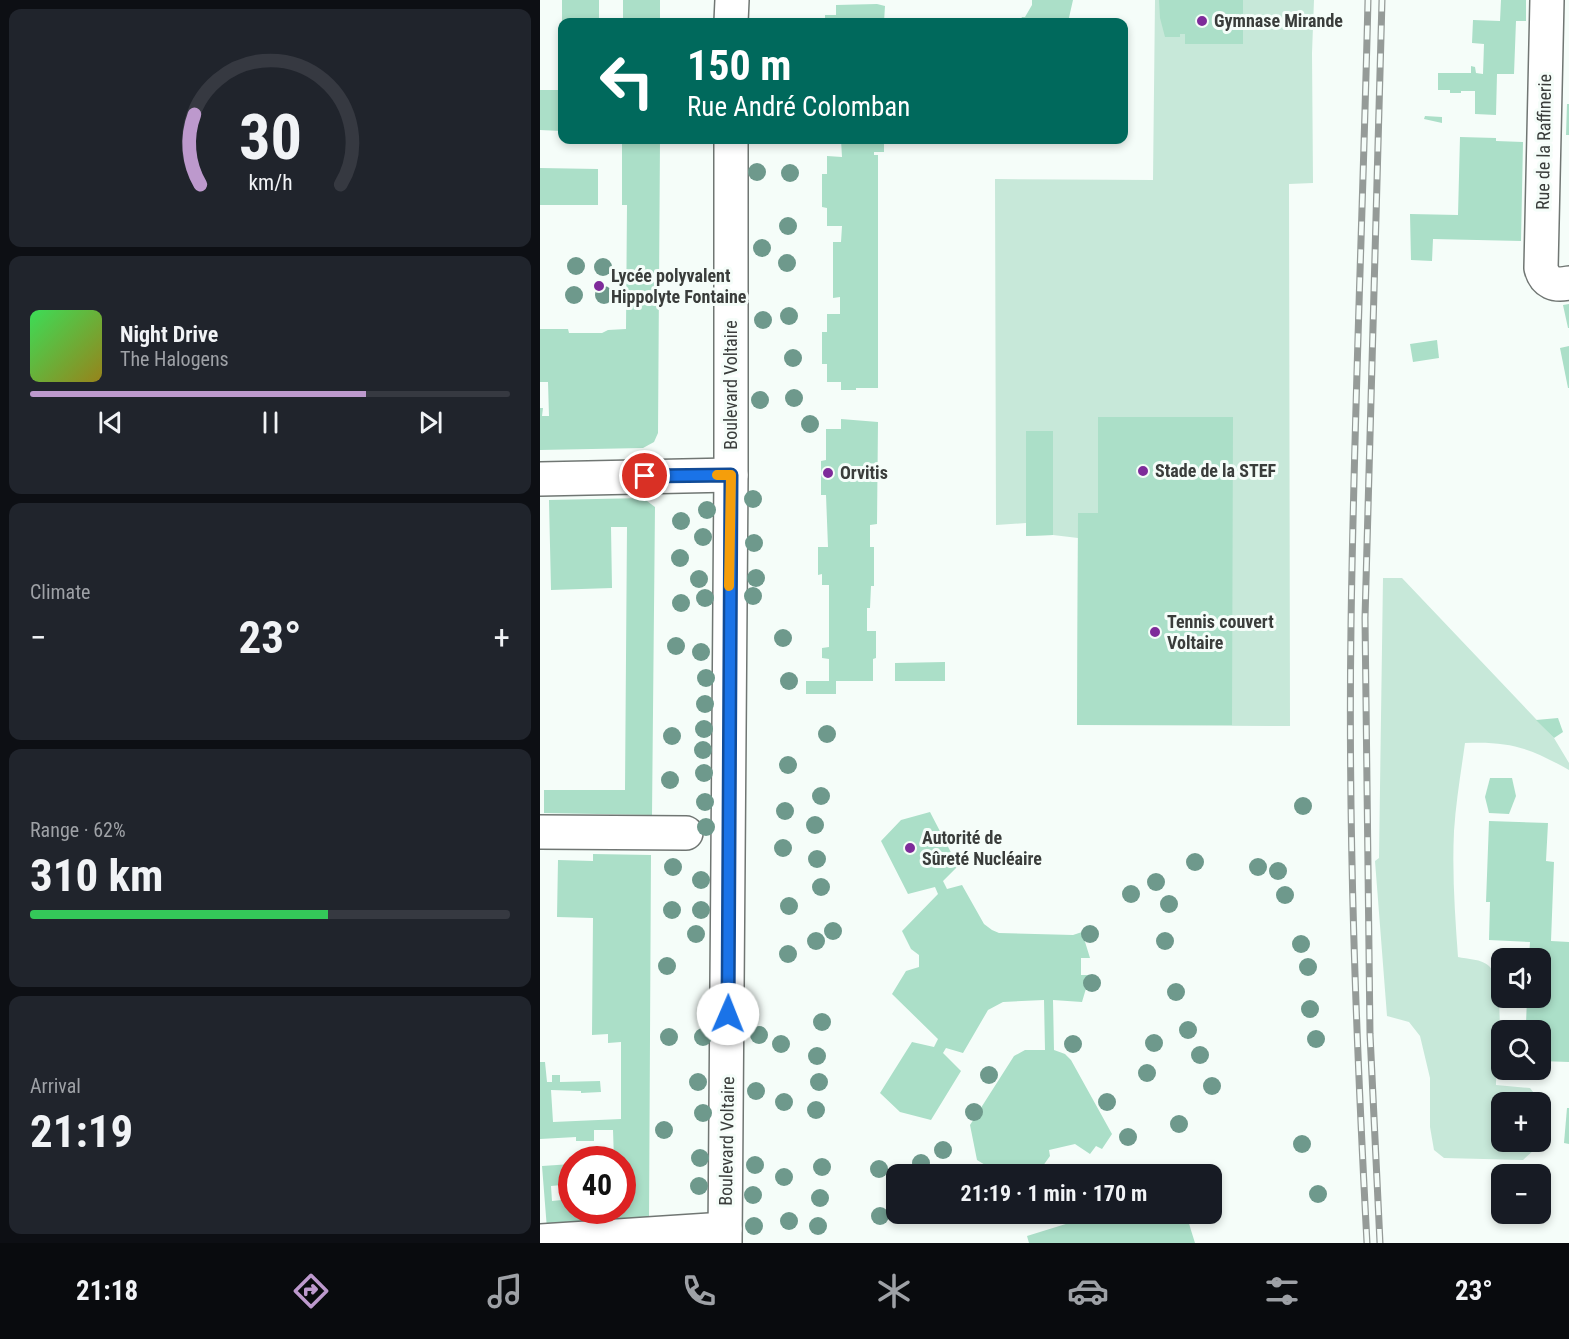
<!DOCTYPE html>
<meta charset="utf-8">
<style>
:root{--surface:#171b24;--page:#20242c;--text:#f1f3f6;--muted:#9ea1a6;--line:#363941;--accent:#bd99cd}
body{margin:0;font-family:"Roboto Condensed",sans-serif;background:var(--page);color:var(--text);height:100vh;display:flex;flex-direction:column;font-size:22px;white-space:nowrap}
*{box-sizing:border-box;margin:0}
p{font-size:20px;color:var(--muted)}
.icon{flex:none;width:33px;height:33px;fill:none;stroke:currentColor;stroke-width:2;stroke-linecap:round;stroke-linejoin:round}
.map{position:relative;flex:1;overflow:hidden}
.sheet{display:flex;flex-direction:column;gap:9px;padding:9px;background:#0d0f14;width:540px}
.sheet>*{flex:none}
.banner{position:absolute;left:18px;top:18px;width:570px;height:126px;border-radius:12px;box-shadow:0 3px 9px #0003;background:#00695c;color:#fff;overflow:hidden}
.buttons{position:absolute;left:951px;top:948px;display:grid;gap:12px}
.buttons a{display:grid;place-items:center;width:60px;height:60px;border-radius:12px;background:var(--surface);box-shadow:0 3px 9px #0003;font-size:30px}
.speed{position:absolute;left:18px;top:1146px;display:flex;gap:12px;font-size:30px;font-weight:700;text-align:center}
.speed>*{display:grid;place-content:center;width:78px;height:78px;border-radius:50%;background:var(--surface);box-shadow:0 3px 9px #0003;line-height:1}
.speed .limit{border:9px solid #d22;background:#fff;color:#111}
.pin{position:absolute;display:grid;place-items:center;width:51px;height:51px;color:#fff;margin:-26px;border:3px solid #fff;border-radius:50%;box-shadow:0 2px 6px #0007}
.me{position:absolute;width:66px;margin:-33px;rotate:1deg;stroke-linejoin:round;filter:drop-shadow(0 0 4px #0008)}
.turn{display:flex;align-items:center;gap:21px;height:126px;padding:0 30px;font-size:27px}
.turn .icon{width:78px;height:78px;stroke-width:2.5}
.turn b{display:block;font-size:42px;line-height:51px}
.big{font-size:45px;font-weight:700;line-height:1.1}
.sheet .card{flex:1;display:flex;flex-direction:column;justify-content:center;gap:9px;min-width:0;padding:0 21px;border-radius:12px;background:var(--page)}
.sheet .dial{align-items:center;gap:0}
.dial svg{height:156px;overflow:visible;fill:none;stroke:var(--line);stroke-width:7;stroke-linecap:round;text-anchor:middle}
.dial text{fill:var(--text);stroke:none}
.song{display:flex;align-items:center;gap:18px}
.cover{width:72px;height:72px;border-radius:9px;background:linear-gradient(135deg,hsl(130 70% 55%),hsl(50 70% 35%))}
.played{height:6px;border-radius:3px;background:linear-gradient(90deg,var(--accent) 70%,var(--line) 70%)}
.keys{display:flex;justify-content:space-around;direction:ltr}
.heat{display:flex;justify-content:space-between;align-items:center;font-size:33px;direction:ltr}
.charge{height:9px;border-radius:4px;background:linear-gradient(90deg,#34c759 62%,var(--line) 0)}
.trip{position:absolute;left:346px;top:1164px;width:336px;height:60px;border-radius:12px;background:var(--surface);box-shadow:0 3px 9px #0003;font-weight:700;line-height:60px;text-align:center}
.dock{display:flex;height:96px;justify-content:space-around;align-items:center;background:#090b0e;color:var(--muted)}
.dock .icon{width:42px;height:42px}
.dock .on{color:var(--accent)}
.dock b{font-size:27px;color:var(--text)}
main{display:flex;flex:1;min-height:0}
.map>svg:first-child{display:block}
.green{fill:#c7e8d9}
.building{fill:#abdfc8}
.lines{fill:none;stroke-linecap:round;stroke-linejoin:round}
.minor-casing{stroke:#707673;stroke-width:36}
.minor{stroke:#fff;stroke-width:33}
.rail-casing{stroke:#959b98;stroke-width:7}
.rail{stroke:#f5fdf9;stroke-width:4.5;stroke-dasharray:14;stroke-linecap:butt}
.tree{fill:#6e998c}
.route-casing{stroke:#114b97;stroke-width:15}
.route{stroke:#1a73e8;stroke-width:10}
.slow{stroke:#f59e0b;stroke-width:10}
.poi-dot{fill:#7e2b9a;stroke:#f5fdf9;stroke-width:2}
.labels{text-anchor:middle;stroke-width:6;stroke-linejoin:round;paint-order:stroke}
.poi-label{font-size:18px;font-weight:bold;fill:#3a3d3b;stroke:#f5fdf9;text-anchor:start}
.street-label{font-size:18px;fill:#3a3d3b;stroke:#f5fdf9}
</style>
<main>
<section class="sheet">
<div class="card dial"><svg viewBox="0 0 100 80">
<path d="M14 69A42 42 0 1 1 86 69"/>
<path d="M14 69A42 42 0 0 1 11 33" stroke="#bd99cd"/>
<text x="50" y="56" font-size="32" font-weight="700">30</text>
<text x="50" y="72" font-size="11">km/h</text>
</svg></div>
<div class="card">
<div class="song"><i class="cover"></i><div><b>Night Drive</b><p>The Halogens</p></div></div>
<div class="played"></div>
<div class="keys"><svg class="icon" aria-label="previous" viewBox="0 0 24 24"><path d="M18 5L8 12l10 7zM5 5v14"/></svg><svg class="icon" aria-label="pause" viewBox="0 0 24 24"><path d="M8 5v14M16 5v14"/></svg><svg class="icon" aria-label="next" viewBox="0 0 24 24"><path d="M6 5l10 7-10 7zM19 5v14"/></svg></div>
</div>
<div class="card"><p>Climate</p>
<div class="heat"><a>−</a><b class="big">23°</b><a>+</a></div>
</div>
<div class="card"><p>Range · 62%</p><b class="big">310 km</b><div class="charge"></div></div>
<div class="card"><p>Arrival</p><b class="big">21:19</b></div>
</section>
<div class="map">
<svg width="1029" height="1243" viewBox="0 0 1029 1243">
<rect width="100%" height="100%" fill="#f5fdf9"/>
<g class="green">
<polygon points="615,0 774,0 772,53 773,183 749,184 750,726 537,725 538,538 513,535 486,536 486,523 456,525 455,179 613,180"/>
<path d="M 843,578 L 862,578 L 1014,738 L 1029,763 L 1029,770 C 990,748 970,741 925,743 C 921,772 916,801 914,831 C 912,873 915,915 918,957 C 927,959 942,959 949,966 C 967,984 957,1059 956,1085 L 990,1088 L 997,1097 L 998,1102 L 962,1102 L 962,1142 L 996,1142 L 995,1149 L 983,1160 L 904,1158 L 894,1150 L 890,1127 L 890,1078 L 880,1036 L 869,1022 L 847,1016 L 835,861 L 839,858 Z"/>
</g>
<g class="building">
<rect x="22" y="0" width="37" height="22"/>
<rect x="83" y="0" width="37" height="22"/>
<polygon points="492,0 533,0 528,22 479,22 482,17 485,17 492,5"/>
<polygon points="619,0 703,0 703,44 645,44 645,34 640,34 640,37 625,37 620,18"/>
<polygon points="961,0 986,0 986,21 976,21 974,74 957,74 956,115 935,114 935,91 921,91 921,93 910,93 910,90 898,90 898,73 931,73 931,66 935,67 936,73 943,74 944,44 932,43 933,20 960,21"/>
<polygon points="337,4 345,6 344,22 285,22 285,15 296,15 296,5"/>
<polygon points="0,90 22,90 22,131 0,130"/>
<polygon points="1027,104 1029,104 1029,135 1026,135"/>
<polygon points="885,116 902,117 902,123 884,119"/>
<polygon points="920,137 956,138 956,141 983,142 981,241 893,239 892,261 871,260 870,214 918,215"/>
<polygon points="82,140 120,140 118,433 114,442 103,448 0,450 0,408 3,408 2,416 9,416 8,382 0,382 0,329 28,329 29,333 62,333 68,330 86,329 87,205 82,205"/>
<polygon points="301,140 344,140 344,152 334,152 334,155 338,155 338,388 316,388 316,390 301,390 301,382 287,382 287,364 282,364 282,332 287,332 287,314 300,314 300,297 293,298 293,242 301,242 302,226 287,226 287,208 282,207 282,174 287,174 287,156 302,157"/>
<polygon points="0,168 58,169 58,205 0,205"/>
<polygon points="1029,304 1029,328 1028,328 1023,305"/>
<polygon points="897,340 899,358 873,362 870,344"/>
<polygon points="1029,346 1029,388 1028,388 1020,348"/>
<polygon points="558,417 693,417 692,725 537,725 538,513 558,513"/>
<polygon points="301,419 338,422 337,524 330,525 330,547 334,547 334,586 331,586 330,608 327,608 327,631 336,631 336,658 333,659 333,681 296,681 296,694 266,694 266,681 289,681 289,659 282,658 282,648 289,647 289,585 282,585 282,574 278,575 278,547 288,547 286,495 281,495 281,461 286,460 286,429 301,429"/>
<polygon points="486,431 513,431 513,535 486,536"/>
<polygon points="103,498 115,507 112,815 4,813 4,790 85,790 87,527 71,527 72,588 11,590 9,500"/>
<polygon points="405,662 405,681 355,681 355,663"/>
<polygon points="1018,718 1023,732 1014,738 996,720"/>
<polygon points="950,778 972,778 976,796 969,814 949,813 945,797"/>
<polygon points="390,812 418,866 403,881 407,889 422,885 444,924 452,930 459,933 533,935 542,932 550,958 541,958 541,975 550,975 542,1002 513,1000 514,1050 525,1054 531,1060 572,1134 562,1149 556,1146 550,1154 535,1144 509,1150 510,1156 500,1170 482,1174 460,1174 437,1160 430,1125 474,1056 485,1050 505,1050 504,1000 463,1002 448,1010 423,1053 406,1048 403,1053 421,1071 391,1120 360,1112 340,1093 372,1042 394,1047 398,1039 352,994 366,971 379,967 379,955 371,949 362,931 398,894 395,887 368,894 341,841 361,820"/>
<polygon points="949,821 1008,823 1006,861 1014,862 1011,941 1029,942 1029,1062 1000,1061 1000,1030 990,1030 990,1024 986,1024 987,998 1000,998 1000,958 989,958 990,942 949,940 950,902 946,902"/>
<polygon points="53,854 111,855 109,1221 7,1229 2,1166 32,1164 32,1184 11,1186 12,1201 32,1199 32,1210 82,1210 82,1160 74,1160 73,1130 54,1130 54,1141 36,1141 36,1137 0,1139 0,1062 5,1062 7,1082 12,1082 12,1075 20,1075 20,1082 60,1081 61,1092 41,1093 41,1091 11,1090 13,1122 81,1119 81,1042 68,1043 68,1034 52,1035 53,918 17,917 18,860 53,861"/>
<polygon points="1027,1108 1029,1108 1029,1144 1024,1143"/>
<polygon points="558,1214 646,1214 655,1243 489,1243 487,1236"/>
</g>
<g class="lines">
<g class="minor-casing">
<g id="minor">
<path d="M 1007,0 L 1001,268 C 1005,283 1015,286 1029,283"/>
<polyline points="191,22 192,0"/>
<polyline points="0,479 191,475"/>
<polyline points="0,832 146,833"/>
<polyline points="0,1241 185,1229"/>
<polyline points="185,1243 191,475 191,140"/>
</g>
</g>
<use href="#minor" class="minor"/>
<g class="rail-casing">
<g id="rail">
<path d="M 827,1243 C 816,1037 808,831 811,625 C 814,416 823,208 828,0"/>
<polyline points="840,1243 830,1034 825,618 842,0"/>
</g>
</g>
<use href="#rail" class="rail"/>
</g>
<g class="tree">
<circle cx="217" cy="172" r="9"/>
<circle cx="250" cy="173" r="9"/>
<circle cx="248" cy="226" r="9"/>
<circle cx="222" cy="248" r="9"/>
<circle cx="247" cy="263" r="9"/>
<circle cx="36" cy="266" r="9"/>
<circle cx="63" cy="267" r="9"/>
<circle cx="34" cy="295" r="9"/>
<circle cx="64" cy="295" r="9"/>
<circle cx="249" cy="316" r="9"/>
<circle cx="223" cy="320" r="9"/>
<circle cx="253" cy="358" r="9"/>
<circle cx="254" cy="398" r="9"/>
<circle cx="220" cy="400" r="9"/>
<circle cx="270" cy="424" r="9"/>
<circle cx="213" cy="499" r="9"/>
<circle cx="167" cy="510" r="9"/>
<circle cx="141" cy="521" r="9"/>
<circle cx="163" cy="537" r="9"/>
<circle cx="214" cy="543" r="9"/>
<circle cx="140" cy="558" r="9"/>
<circle cx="216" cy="578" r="9"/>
<circle cx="159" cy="579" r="9"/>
<circle cx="213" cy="596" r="9"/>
<circle cx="165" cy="598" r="9"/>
<circle cx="141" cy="603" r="9"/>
<circle cx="243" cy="638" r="9"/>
<circle cx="136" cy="646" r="9"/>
<circle cx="161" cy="652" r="9"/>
<circle cx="166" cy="678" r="9"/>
<circle cx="249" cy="681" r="9"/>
<circle cx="165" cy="704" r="9"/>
<circle cx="164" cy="729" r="9"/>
<circle cx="287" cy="734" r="9"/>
<circle cx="132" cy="736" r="9"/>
<circle cx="163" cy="750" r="9"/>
<circle cx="248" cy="765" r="9"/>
<circle cx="164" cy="773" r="9"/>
<circle cx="130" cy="780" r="9"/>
<circle cx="281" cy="796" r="9"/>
<circle cx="165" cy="802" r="9"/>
<circle cx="763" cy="806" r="9"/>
<circle cx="245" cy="811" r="9"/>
<circle cx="275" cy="825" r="9"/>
<circle cx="166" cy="827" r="9"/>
<circle cx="243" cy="848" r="9"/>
<circle cx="277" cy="859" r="9"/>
<circle cx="655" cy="862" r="9"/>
<circle cx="133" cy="867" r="9"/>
<circle cx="718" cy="867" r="9"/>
<circle cx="738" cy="871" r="9"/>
<circle cx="161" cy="880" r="9"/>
<circle cx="616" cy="882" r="9"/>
<circle cx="281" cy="887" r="9"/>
<circle cx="591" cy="894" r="9"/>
<circle cx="745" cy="895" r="9"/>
<circle cx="629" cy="904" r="9"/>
<circle cx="249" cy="906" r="9"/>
<circle cx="132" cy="910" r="9"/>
<circle cx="161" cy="910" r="9"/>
<circle cx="293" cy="931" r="9"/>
<circle cx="156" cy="934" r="9"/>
<circle cx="550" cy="934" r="9"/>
<circle cx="276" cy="941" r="9"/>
<circle cx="625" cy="941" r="9"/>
<circle cx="761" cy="944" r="9"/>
<circle cx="248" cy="954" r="9"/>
<circle cx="127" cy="966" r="9"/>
<circle cx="768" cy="967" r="9"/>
<circle cx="552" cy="983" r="9"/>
<circle cx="636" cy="992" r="9"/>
<circle cx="770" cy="1009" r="9"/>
<circle cx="282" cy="1022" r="9"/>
<circle cx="648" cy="1030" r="9"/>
<circle cx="219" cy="1035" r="9"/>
<circle cx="129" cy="1037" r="9"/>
<circle cx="163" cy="1037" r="9"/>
<circle cx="776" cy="1039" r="9"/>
<circle cx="614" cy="1043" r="9"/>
<circle cx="241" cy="1044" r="9"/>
<circle cx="533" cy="1044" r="9"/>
<circle cx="660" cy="1055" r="9"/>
<circle cx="277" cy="1056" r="9"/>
<circle cx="607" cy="1073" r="9"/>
<circle cx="449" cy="1075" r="9"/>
<circle cx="158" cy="1082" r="9"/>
<circle cx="279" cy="1082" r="9"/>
<circle cx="672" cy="1086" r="9"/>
<circle cx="216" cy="1091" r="9"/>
<circle cx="244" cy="1102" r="9"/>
<circle cx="567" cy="1102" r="9"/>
<circle cx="276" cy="1110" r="9"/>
<circle cx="434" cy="1112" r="9"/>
<circle cx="163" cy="1113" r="9"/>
<circle cx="639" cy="1124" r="9"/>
<circle cx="124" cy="1130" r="9"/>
<circle cx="588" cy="1137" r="9"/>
<circle cx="762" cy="1144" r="9"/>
<circle cx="403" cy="1150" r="9"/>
<circle cx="160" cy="1158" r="9"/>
<circle cx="381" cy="1163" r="9"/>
<circle cx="215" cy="1165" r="9"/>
<circle cx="282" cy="1167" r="9"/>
<circle cx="339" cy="1169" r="9"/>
<circle cx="244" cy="1177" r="9"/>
<circle cx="159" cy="1186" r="9"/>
<circle cx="778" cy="1194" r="9"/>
<circle cx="213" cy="1195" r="9"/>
<circle cx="280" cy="1198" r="9"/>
<circle cx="340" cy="1216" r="9"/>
<circle cx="249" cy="1221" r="9"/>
<circle cx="214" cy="1226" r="9"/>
<circle cx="278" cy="1226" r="9"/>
</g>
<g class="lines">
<g class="route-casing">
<polyline id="route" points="105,476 191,475 188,1014"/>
</g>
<use href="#route" class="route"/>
<polyline class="slow" points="177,475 191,475 189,586"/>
</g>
<g class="poi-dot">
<circle cx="662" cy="21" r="6"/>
<circle cx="59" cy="286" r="6"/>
<circle cx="603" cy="471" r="6"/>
<circle cx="288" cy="473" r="6"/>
<circle cx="615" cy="632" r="6"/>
<circle cx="370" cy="848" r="6"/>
</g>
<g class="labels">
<g class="poi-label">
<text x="674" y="27">Gymnase Mirande</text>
<text x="71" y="282">Lycée polyvalent<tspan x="71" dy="21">Hippolyte Fontaine</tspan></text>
<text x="615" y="477">Stade de la STEF</text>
<text x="300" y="479">Orvitis</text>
<text x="627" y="628">Tennis couvert<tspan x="627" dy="21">Voltaire</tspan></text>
<text x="382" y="844">Autorité de<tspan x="382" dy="21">Sûreté Nucléaire</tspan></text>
</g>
<g class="street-label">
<text transform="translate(1004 142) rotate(-89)" y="6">Rue de la Raffinerie</text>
<text transform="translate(191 385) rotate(-90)" y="6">Boulevard Voltaire</text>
<text transform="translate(187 1141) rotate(-89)" y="6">Boulevard Voltaire</text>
</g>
</g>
</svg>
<div class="buttons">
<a><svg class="icon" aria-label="sound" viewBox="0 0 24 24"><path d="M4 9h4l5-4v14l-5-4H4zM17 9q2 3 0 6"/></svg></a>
<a><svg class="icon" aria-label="search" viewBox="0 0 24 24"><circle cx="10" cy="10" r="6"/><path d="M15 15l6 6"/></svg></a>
<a>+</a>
<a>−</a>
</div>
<div class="speed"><div class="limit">40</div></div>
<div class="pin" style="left:105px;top:476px;background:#d93025"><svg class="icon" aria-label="arrive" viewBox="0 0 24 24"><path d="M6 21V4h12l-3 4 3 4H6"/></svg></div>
<svg class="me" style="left:188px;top:1014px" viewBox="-20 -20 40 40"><circle r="19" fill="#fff"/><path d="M0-13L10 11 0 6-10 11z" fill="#1a73e8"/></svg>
<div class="trip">21:19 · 1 min · 170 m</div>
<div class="banner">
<div class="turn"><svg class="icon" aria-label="left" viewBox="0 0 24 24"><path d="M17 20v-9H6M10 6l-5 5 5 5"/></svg><div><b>150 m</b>Rue André Colomban</div></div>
</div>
</div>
</main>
<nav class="dock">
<b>21:18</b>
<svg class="icon on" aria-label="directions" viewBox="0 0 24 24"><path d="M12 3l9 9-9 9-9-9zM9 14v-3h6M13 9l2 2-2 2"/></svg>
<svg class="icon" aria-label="music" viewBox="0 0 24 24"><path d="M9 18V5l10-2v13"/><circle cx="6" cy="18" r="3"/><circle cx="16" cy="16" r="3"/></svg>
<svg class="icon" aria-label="phone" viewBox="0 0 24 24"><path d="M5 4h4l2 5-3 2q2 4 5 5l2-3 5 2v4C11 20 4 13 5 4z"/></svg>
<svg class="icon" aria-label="climate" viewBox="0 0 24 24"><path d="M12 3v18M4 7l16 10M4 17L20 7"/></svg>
<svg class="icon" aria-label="car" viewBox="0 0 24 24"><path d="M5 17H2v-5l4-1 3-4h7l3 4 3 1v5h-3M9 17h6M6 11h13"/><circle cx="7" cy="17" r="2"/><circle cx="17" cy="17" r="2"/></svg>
<svg class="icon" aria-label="filters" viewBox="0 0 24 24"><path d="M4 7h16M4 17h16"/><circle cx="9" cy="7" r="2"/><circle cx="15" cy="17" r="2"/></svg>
<b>23°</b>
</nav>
